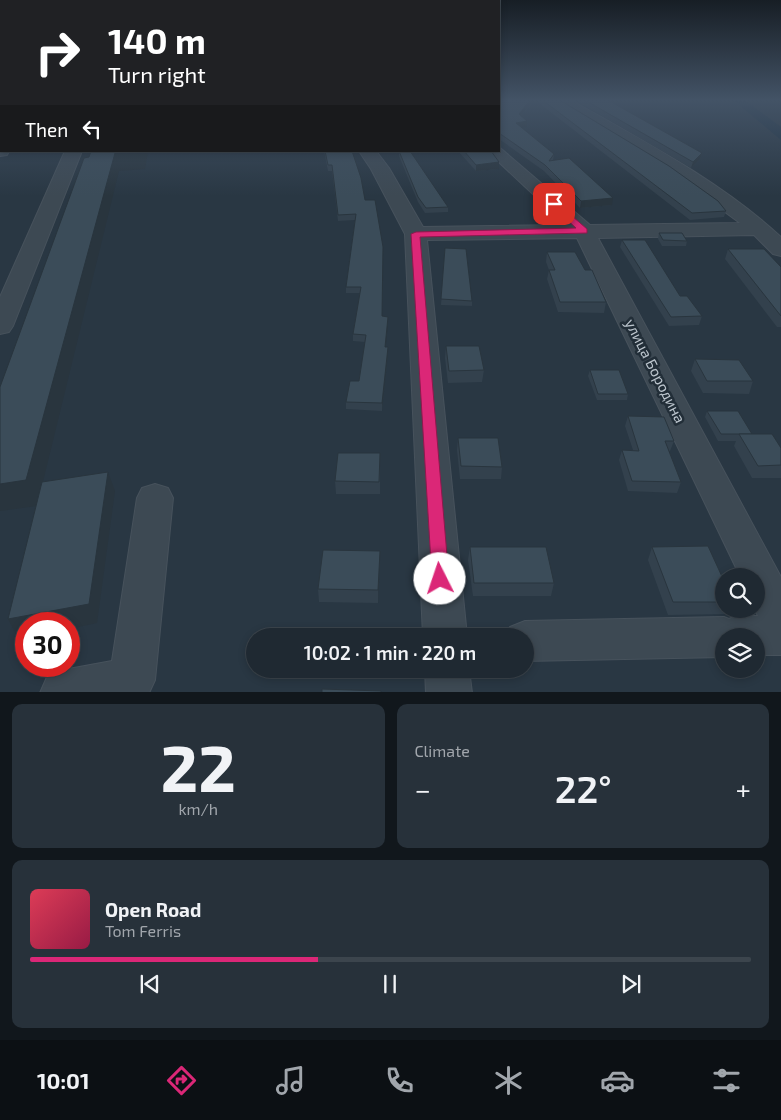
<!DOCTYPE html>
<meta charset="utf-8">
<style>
:root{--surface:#1f2932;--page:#27313a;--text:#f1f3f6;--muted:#a1a6ac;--line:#3c454d;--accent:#db2777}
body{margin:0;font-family:"Exo 2",sans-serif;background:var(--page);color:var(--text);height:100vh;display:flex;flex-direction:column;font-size:19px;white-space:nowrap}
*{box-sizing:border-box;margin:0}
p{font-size:16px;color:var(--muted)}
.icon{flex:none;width:28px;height:28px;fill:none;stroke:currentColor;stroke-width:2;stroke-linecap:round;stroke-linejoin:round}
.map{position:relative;height:692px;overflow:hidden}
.sheet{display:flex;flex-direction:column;gap:12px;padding:12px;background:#11171c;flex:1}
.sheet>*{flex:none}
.hud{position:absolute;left:0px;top:0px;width:500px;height:152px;box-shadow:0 2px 8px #0003,0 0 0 1px var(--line);background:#202124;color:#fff;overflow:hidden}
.tools{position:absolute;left:715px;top:568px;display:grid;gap:10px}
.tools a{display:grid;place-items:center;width:50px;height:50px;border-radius:50%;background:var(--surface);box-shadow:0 2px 8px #0003,0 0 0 1px var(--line);font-size:25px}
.speed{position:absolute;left:15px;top:612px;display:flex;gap:10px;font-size:25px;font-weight:700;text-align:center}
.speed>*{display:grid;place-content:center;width:65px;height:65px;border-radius:50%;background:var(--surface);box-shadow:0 2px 8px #0003,0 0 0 1px var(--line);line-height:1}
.speed .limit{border:8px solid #d22;background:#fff;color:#111}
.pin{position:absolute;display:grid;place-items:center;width:42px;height:42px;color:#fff;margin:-21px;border-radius:10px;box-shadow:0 2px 8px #0006}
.me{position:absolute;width:55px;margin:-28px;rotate:356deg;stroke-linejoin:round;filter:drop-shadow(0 0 4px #0008)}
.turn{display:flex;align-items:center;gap:18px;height:105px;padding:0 25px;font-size:22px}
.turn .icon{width:65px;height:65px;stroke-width:2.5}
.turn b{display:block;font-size:35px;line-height:42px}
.then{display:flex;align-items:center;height:48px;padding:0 25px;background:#0003;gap:10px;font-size:19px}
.big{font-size:38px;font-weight:600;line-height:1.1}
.sheet .card{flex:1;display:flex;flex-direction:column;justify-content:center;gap:8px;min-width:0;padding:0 18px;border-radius:10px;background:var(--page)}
.sheet .dial{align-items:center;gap:0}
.dial b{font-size:65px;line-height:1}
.song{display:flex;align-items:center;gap:15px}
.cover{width:60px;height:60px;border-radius:8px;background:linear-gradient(135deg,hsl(350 70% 55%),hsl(340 70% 35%))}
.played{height:5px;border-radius:2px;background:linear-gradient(90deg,var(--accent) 40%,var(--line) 40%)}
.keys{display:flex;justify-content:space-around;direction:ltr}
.heat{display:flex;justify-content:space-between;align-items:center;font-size:28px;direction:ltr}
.sheet .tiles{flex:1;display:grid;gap:12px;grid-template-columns:1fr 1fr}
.card:last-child{grid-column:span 2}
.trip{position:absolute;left:246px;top:628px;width:288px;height:50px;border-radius:25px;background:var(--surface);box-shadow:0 2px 8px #0003,0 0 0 1px var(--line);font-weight:600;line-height:50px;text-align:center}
.dock{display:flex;height:80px;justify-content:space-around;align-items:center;background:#0c1014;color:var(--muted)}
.dock .icon{width:35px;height:35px}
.dock .selected{color:var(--accent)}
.dock b{font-size:22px;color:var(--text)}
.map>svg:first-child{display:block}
.water{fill:#1c3041}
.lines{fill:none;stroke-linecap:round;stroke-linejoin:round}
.minor-casing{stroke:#47525c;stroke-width:2}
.minor{fill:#3d4953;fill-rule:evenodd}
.wall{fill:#33414d}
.shaded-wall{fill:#29353e}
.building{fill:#3b4c59;stroke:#29353e}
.route{fill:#db2777;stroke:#8e194d}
.labels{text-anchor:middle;stroke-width:5;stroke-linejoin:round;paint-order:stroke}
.street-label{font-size:15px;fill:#bbc4cc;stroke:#222e38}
</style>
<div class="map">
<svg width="781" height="693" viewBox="0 0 781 693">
<rect width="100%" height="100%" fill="#293743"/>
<polygon class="water" points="732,99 743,99 781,127 781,140"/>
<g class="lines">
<g class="minor-casing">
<g id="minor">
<path d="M 552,99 L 569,99 C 643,141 719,180 781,237 L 781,256 L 773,254 L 754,235 L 598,238 L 781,577 L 781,655 L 756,655 L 756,636 L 724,636 L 724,657 L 525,661 L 525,636 L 505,636 L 510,627 L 525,621 L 724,617 L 729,619 L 736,616 L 758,616 L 755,609 L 756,576 L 740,576 L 577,238 L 427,240 L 467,636 L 423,636 L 405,234 L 371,169 L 359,151 L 376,151 L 389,168 L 423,227 L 566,225 L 487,151 L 499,151 L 499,147 L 590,225 L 740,223 L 669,171 Z"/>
<polygon points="0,146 1,151 9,151 7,155 0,156"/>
<polygon points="65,151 82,151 13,326 9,332 0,334 0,297"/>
<polygon points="155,484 168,488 173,498 155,680 149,693 40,693 47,677 63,670 112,661 137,498 142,488"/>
<polygon points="425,669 469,669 472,693 426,693"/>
</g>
</g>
<use href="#minor" class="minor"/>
</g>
<g class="wall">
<polygon points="499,99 558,99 726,211 724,217 690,220 535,100 521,116 527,121 527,127 521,127 554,154 553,160 612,205 580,208 544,171 499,139"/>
<polygon points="573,99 606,99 702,153 700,159 691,168"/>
<polygon points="324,151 352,151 382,316 388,317 385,347 388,354 382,411 346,409 346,402 359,381 365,342 353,341 353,334 360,293 346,293 346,287 355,220 338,221 332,171 328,171"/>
<polygon points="399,151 448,207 448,212 425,213 418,202 399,156"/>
<polygon points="458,151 491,151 499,169 476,171"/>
<polygon points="659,233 687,241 686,246 662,246 658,239"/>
<polygon points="622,240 702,316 699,325 669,326 620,247"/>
<polygon points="445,248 472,301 472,306 441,305"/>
<polygon points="728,249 781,267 781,327 777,327 725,259"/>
<polygon points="547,252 585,270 606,302 604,313 558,312 547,279 549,270 546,262"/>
<polygon points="446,346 484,370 482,382 448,383 445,358"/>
<polygon points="695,359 753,381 749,394 703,393 691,371"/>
<polygon points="590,370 628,394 627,400 597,400 588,376"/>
<polygon points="707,411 781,448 781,478 752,478 734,446 736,441 718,441 705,417"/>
<polygon points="628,416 674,441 670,451 669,451 681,482 677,493 628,491 619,460 622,450 633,450 625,426"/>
<polygon points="458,438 502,467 501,479 460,479 457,450"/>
<polygon points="380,453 380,494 336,494 335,481"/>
<polygon points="470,547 554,583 551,596 473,596 468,560"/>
<polygon points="652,547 724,581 724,609 730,609 727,614 668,615 648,560"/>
<polygon points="380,564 378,603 319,602 318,589"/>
</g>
<g class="shaded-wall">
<polygon points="531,99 535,99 518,119 519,114"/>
<polygon points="1,120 1,142 0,142 0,121"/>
<polygon points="527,121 527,127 515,128 516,123"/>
<polygon points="141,151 148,151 145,169 119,171 37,506 0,511 0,484 115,153"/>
<polygon points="702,153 700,159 691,168 693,162"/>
<polygon points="499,162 499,169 476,171 476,165"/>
<polygon points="613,198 612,205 580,208 581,201"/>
<polygon points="388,317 388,324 385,354 385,347"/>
<polygon points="388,347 388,354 382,411 382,403"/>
<polygon points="108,472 115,491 97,623 69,629 69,624 26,624 26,637 18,638 8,619"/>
<polygon points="380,551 380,564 378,603 378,590"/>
</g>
<g class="building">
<polygon points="0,99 1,99 1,120 0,121"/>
<polygon points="499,99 531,99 519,114 527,121 516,123 554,154 549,161 569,158 613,198 581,201 545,165 499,133"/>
<polygon points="541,99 558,99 669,166 718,201 726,211 692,213"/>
<polygon points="583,99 606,99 702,153 693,162"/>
<polygon points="91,151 141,151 115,153 26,480 0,484 0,387 84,158 89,157"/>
<polygon points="325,151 352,151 361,178 365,200 375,200 383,247 382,316 388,317 385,347 388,347 382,403 346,402 350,381 359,381 366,335 353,334 361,287 346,287 356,214 338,215 332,165 328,165"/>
<polygon points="399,151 410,151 448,207 426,208 418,197"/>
<polygon points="464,151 491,151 499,162 476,165"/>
<polygon points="659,233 682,233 687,241 663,240"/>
<polygon points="622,240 645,240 680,296 687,296 702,316 671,317"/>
<polygon points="445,248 466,249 472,301 441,299"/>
<polygon points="728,249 764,249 781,267 781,316"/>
<polygon points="547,252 575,252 585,270 592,270 606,302 560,302 549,270 555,270"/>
<polygon points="446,346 479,346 484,370 449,371"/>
<polygon points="695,359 739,360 753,381 707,381"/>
<polygon points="590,370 619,370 628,394 598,394"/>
<polygon points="707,411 738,411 752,434 721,434"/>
<polygon points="628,416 664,417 674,441 665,441 681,482 632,481 622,450 639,451"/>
<polygon points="739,434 772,434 781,448 781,465 758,466"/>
<polygon points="458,438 498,438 502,467 461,466"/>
<polygon points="338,453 380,453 379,482 335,481"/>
<polygon points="108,472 89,604 8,619 42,482"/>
<polygon points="708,546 724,581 724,602 673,602 652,547"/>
<polygon points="470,547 546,547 554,583 474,583"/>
<polygon points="323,550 380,551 378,590 318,589"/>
<polygon points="322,689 381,691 381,693 322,693"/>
</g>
<linearGradient id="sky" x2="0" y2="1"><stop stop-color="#171e25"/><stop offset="0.51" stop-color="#435366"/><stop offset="1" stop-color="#435366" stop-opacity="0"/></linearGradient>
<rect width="781" height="196" fill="url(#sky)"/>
<polygon class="route" points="552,203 557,203 587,229 587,233 420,237 449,579 446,584 440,586 435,584 432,579 411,234 416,232 576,228 552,206"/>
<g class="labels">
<g class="street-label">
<text transform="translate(655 371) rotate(63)" y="5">улица Бородина</text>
</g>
</g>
</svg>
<div class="tools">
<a><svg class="icon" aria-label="search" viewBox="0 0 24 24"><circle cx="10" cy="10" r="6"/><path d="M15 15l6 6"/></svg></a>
<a><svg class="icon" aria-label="layers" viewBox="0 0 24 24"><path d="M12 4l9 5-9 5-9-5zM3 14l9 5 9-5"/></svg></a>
</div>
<div class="speed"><div class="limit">30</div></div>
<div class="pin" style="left:554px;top:204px;background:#d93025"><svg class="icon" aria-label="arrive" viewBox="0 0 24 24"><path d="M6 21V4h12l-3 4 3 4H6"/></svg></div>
<svg class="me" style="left:440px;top:579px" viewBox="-20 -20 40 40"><circle r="19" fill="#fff"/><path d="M0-13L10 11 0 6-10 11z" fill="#db2777"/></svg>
<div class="trip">10:02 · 1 min · 220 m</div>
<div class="hud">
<div class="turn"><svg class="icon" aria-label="right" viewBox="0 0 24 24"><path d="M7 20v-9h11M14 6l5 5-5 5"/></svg><div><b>140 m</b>Turn right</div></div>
<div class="then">Then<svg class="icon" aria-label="left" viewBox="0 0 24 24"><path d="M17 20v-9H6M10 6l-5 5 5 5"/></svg></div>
</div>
</div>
<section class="sheet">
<div class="tiles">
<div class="card dial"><b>22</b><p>km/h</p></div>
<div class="card"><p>Climate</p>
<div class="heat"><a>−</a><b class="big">22°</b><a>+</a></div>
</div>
<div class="card">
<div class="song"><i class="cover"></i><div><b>Open Road</b><p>Tom Ferris</p></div></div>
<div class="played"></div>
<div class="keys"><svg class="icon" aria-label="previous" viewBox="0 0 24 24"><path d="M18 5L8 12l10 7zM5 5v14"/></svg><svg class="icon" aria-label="pause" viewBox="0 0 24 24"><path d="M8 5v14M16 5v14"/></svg><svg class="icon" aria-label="next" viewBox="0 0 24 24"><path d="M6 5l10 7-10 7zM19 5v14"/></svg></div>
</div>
</div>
</section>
<nav class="dock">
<b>10:01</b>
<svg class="icon selected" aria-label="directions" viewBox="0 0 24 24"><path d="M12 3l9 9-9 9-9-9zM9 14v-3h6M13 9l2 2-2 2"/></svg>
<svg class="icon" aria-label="music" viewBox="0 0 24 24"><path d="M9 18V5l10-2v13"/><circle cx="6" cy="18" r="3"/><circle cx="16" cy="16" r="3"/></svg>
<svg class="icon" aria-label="phone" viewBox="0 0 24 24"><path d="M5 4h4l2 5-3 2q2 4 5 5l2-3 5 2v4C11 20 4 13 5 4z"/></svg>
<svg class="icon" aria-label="climate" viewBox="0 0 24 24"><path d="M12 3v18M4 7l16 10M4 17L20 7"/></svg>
<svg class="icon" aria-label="car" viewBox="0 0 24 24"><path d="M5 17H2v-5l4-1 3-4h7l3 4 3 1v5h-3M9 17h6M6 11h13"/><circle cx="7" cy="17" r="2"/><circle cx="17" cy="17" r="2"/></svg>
<svg class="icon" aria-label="filters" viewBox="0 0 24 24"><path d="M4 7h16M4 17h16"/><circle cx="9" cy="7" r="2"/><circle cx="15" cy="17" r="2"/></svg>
</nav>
